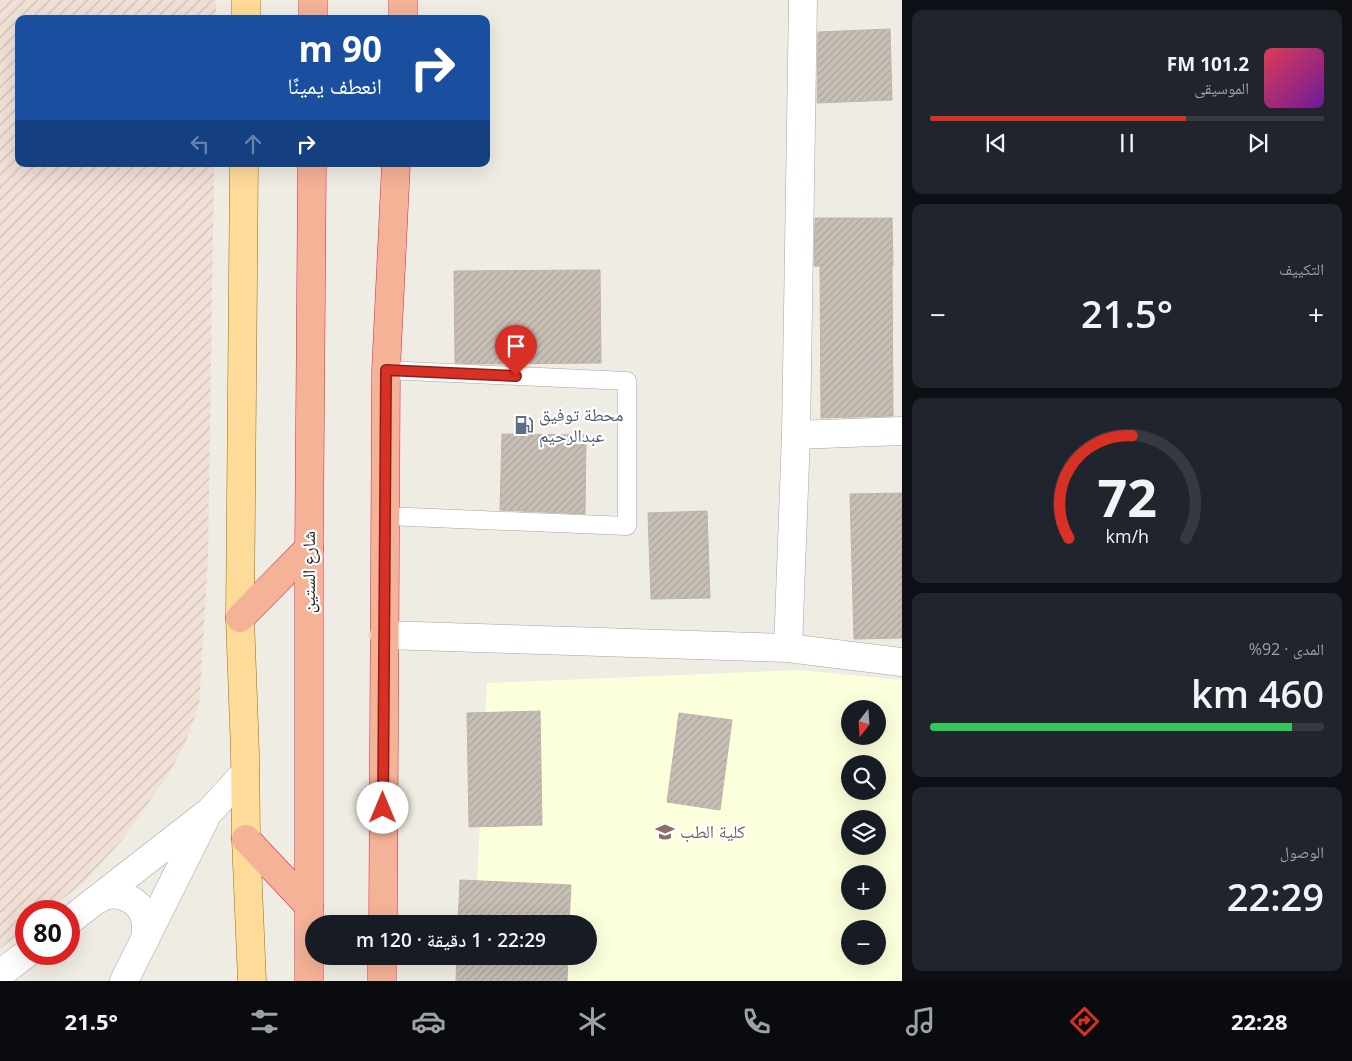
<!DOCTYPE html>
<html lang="ar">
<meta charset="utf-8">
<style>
:root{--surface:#171b24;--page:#20242c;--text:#f1f3f6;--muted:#9ea1a6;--line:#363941;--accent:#d93025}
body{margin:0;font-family:"Open Sans","Noto Naskh Arabic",sans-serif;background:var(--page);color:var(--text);direction:rtl;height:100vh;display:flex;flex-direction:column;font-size:19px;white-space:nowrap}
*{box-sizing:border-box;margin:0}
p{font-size:16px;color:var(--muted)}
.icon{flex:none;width:28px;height:28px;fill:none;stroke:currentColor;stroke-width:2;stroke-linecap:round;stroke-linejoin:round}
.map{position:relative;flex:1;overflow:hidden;direction:ltr}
.panel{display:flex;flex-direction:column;gap:10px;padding:10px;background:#0d0f14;width:450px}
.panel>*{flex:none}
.hud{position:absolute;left:15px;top:15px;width:475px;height:152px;border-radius:10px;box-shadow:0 5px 20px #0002;direction:rtl;background:#1a4fa0;color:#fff;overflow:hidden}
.needle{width:32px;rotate:197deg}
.fabs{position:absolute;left:841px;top:700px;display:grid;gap:10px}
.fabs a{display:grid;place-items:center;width:45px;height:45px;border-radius:50%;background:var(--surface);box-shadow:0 5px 20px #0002;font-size:25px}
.speed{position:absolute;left:15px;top:900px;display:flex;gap:10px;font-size:25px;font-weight:700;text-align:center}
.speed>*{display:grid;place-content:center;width:65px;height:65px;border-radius:50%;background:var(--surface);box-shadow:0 5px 20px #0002;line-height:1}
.speed .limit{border:8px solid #d22;background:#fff;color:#111}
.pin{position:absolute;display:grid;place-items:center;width:42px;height:42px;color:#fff;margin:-51px -21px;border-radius:50% 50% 50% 0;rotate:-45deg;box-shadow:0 0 5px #0007}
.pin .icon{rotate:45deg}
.me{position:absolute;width:55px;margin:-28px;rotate:0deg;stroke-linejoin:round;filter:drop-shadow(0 0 4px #0008)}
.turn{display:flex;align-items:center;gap:18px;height:105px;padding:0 25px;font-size:22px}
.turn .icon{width:65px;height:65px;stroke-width:2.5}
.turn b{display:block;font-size:35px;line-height:42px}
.lanes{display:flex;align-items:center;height:48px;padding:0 25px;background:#0003;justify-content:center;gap:25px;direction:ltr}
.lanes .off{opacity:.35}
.big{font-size:38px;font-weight:600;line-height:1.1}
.panel .card{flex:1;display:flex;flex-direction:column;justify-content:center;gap:8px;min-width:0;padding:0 18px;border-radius:10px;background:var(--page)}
.panel .dial{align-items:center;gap:0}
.dial svg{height:130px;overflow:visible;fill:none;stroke:var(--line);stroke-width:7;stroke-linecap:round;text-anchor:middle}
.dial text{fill:var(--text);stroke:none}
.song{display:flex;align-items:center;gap:15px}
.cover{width:60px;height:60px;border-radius:8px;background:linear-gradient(135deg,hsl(350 70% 55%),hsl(280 70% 35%))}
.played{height:5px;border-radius:2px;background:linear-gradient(90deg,var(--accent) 65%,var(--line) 65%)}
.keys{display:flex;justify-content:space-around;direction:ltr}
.heat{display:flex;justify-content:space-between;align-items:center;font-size:28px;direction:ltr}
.charge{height:8px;border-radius:4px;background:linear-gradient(90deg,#34c759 92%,var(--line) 0)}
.trip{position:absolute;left:305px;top:915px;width:292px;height:50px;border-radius:25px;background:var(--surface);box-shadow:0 5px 20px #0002;font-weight:600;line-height:50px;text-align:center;direction:rtl}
.menu{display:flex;height:80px;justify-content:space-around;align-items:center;background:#090b0e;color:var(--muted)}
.menu .icon{width:35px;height:35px}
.menu .current{color:var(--accent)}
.menu b{font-size:22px;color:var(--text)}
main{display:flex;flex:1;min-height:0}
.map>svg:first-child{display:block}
.education{fill:#fcffdc;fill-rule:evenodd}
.military{fill:url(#military-furrows)}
.building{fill:url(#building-hatch);stroke:#c1b4a5}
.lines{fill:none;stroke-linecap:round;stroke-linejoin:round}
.service-casing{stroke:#a5a5a5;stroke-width:19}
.minor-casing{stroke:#a5a5a5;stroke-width:29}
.primary-casing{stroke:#977200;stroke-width:29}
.trunk-casing{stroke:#df1f51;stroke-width:29}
.service{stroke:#fff;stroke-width:18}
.minor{stroke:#fff;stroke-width:28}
.primary{stroke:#fedb99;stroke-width:28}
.trunk{stroke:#f4b296;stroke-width:28}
.route-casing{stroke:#8d1f18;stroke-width:12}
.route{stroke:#d93025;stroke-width:9}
.labels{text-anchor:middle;stroke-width:4.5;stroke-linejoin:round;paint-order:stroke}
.service-label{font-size:18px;fill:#4e5e75;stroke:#fff;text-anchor:start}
.street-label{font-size:18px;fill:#1e1e1e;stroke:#fff}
.education-label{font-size:18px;fill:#785e54;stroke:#fff;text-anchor:start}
</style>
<main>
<section class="panel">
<div class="card">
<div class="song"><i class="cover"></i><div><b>101.2 FM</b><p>الموسيقى</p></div></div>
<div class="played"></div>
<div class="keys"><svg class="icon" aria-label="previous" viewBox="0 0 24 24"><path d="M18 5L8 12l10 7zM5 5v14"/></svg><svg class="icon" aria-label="pause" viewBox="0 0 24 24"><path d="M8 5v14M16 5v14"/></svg><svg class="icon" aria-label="next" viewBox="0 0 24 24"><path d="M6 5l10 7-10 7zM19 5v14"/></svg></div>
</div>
<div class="card"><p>التكييف</p>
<div class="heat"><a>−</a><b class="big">21.5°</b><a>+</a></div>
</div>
<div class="card dial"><svg viewBox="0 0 100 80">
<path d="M14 69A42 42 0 1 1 86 69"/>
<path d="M14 69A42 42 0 0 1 53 6" stroke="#d93025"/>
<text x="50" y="56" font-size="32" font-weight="700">72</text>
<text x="50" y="72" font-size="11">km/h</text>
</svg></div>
<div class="card"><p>المدى · 92%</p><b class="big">460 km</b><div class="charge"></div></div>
<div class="card"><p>الوصول</p><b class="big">22:29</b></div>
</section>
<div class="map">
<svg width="902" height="981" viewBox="0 0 902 981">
<defs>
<pattern id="military-furrows" width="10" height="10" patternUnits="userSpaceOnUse" patternTransform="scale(1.25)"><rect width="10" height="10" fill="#f1e0d6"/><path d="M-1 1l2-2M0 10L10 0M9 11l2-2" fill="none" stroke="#cec0b7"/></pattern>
<pattern id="building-hatch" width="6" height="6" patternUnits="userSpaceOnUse" patternTransform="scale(1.25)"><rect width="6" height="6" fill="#c7bfb6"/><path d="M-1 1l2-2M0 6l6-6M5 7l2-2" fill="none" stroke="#aaa49c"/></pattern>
</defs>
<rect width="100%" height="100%" fill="#efece3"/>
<path class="education" d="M 799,670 L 902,680 L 902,981 L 473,981 L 474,956 L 589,956 L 589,924 L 475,924 L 487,683 ZM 850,709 L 878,709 L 878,736 L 850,736 ZM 850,764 L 878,764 L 878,791 L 850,791 ZM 850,819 L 878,819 L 878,846 L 850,846 ZM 850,874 L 878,874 L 878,901 L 850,901 ZM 850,929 L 878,929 L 878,956 L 850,956 Z"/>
<polygon class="military" points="0,0 216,0 216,19 19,19 19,164 214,164 208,559 199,706 186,741 170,772 122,840 84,882 47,911 26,911 26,928 0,949"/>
<g class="building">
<polygon points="890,29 892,100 817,103 818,32"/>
<polygon points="815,218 892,218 893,266 892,266 893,416 821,418 820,266 814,266"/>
<polygon points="600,270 601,363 479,364 455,363 454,271"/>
<polygon points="502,434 586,435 585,514 500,510"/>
<polygon points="902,493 902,638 854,639 850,494"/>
<polygon points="707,511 710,598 651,599 648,513"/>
<polygon points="540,711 542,825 469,827 467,713"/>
<polygon points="679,713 732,720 720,810 667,802"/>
<polygon points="460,880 571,885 569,924 458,924"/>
<polygon points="457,956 568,956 567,981 456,981"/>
</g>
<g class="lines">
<g class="service-casing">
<polyline id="service" points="385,516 627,526 627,381 386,370"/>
</g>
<g class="minor-casing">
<g id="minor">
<polyline points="796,435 902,431"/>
<polyline points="384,635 788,648 902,662"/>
<polyline points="788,648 796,435 803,0"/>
<path d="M 93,902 C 96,901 100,898 104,896 C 120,891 138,900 144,915 C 147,923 146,931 145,940"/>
<polyline points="69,921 210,811 245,773"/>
<polyline points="0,974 26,954"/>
<polyline points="124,981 205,819"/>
</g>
</g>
<g class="primary-casing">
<g id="primary">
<polyline points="246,19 246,0"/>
<polyline points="244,164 240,618 245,753 246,839 252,981"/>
</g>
</g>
<g class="trunk-casing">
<g id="trunk">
<polyline points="313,19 313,0"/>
<polyline points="403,19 403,0"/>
<polyline points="240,618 309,548"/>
<polyline points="246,839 309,906"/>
<polyline points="383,924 386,370 396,164"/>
<polyline points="309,981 309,548 312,164"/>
<polyline points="382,981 382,956"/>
</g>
</g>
<use href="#service" class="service"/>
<use href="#minor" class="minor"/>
<use href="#primary" class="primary"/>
<use href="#trunk" class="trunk"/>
</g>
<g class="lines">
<g class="route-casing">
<polyline id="route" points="383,808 386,370 516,376"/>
</g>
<use href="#route" class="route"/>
</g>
<defs>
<g id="fuel-bare" transform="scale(1.5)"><path d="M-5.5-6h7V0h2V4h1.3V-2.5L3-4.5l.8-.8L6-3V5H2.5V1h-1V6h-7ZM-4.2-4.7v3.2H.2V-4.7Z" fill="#5c6f8a" stroke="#fff" stroke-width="2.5" paint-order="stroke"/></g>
<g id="university-bare" transform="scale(1.5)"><path d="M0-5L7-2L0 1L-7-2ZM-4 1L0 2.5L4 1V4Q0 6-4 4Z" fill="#8d6e63" stroke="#fff" stroke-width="2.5" paint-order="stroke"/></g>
</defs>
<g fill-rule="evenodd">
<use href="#fuel-bare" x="524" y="425"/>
<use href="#university-bare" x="665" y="832"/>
</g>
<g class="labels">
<g class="service-label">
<text x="539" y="421">محطة توفيق<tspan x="539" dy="21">عبدالرحيم</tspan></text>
</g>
<g class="street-label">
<text transform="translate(309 572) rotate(-90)" y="6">شارع الستين</text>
</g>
<g class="education-label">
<text x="680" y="838">كلية الطب</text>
</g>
</g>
</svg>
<div class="fabs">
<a><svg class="needle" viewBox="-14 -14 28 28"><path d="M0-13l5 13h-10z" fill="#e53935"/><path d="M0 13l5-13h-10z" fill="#9ea1a6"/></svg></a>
<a><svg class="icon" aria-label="search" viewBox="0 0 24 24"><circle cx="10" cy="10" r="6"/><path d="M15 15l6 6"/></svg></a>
<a><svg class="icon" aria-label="layers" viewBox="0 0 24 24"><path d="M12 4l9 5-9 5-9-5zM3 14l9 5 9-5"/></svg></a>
<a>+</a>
<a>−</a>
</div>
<div class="speed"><div class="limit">80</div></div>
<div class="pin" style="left:516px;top:376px;background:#d93025"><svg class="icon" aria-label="arrive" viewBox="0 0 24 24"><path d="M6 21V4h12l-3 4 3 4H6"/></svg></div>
<svg class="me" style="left:383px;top:808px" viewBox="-20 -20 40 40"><circle r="19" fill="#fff"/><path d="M0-13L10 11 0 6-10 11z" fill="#d93025"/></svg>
<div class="trip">22:29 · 1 دقيقة · 120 m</div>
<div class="hud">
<div class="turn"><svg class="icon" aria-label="right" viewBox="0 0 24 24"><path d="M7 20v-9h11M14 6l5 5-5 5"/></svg><div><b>90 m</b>انعطف يمينًا</div></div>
<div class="lanes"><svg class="icon off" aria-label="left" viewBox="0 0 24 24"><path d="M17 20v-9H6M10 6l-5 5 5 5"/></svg><svg class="icon off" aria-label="ahead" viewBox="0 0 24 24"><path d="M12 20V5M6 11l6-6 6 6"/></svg><svg class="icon" aria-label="right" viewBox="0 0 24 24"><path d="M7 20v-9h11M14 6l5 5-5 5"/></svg></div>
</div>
</div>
</main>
<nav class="menu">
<b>22:28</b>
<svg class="icon current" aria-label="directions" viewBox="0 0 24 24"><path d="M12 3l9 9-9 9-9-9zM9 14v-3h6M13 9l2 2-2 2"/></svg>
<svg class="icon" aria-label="music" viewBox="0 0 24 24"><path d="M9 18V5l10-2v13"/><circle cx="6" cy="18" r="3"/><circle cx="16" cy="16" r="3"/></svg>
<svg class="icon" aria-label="phone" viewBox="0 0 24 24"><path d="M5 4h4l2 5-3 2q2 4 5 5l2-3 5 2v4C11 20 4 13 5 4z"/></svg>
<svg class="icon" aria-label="climate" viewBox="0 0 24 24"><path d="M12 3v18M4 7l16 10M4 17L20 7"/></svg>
<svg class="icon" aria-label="car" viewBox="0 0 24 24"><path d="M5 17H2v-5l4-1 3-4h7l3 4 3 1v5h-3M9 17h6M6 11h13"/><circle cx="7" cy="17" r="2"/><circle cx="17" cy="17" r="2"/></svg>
<svg class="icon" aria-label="filters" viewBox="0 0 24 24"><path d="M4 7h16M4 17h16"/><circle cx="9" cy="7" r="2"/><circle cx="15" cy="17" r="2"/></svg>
<b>21.5°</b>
</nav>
